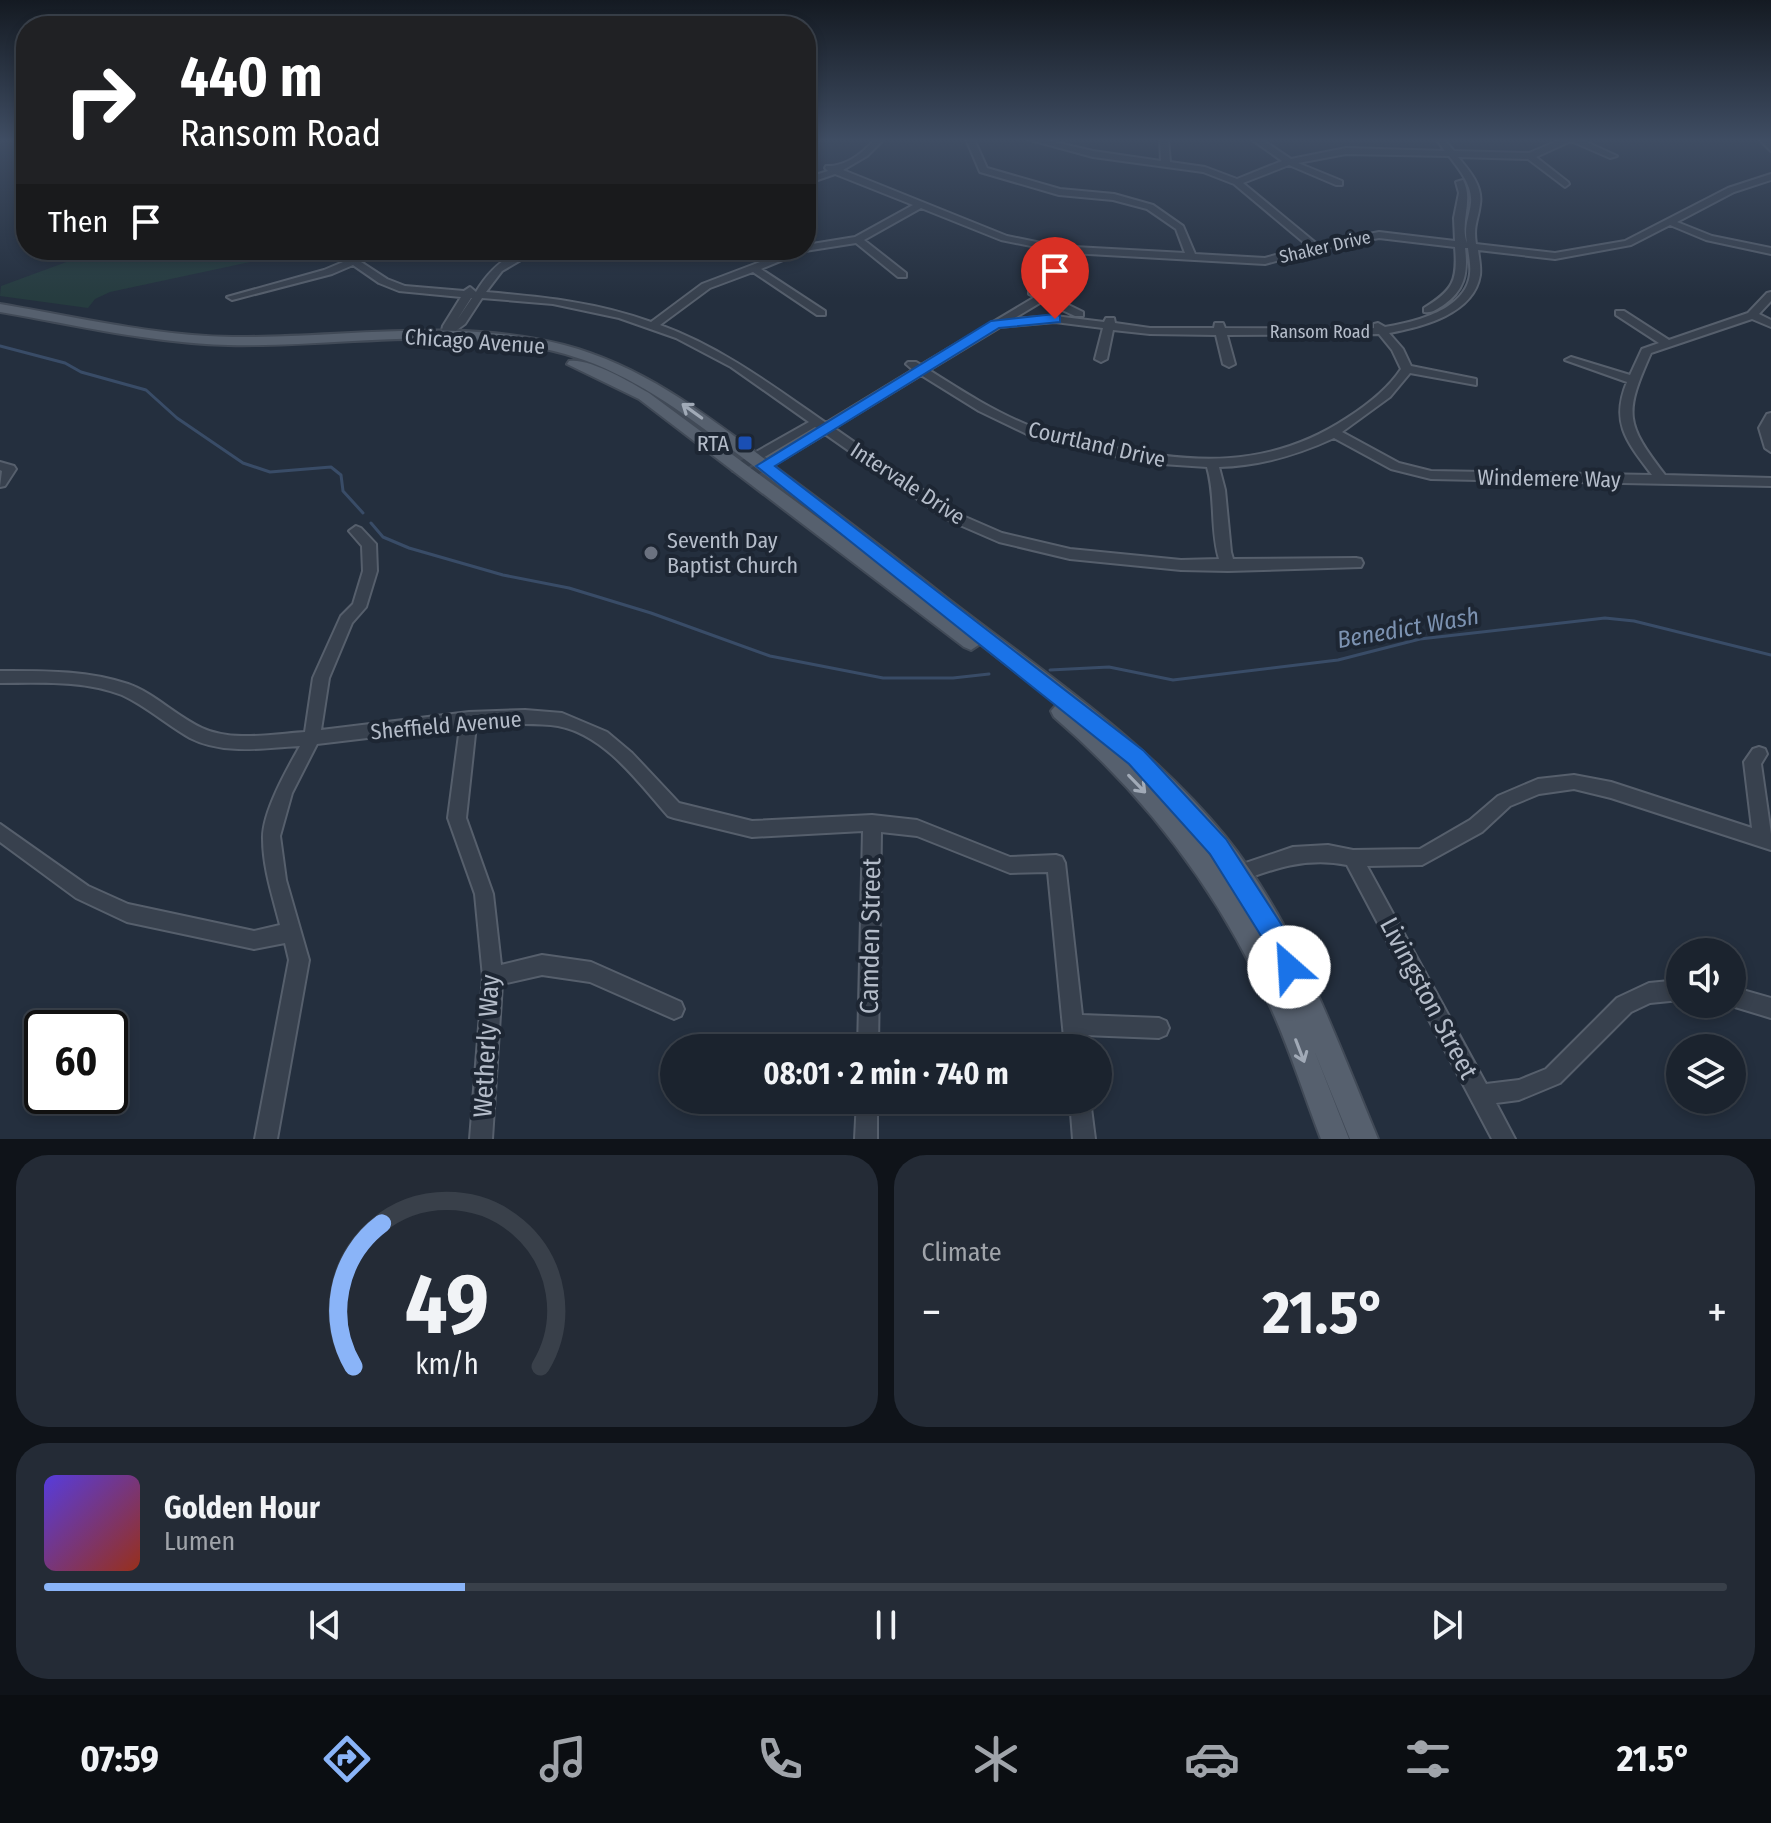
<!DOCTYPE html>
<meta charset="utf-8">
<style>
:root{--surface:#1b232e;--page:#242b36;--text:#f1f3f6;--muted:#a0a4aa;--line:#39404a;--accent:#8ab4f8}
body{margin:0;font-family:"Fira Sans Condensed",sans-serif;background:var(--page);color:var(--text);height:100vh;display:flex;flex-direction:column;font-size:30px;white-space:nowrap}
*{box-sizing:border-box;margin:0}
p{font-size:26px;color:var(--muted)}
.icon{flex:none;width:44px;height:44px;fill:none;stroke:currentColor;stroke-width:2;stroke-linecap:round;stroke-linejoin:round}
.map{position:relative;height:1139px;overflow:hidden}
.drawer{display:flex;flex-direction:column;gap:16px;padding:16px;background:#0f1319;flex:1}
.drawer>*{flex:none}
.guide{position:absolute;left:16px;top:16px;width:800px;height:244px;border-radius:32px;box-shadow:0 4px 12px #0003,0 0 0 2px var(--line);background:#202124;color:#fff;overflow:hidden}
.controls{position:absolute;left:1666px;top:938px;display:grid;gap:16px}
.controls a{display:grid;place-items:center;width:80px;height:80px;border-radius:50%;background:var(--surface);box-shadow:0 4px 12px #0003,0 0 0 2px var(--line);font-size:40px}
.speed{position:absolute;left:24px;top:1010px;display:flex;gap:16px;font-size:40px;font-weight:700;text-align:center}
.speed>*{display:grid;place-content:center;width:104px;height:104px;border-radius:50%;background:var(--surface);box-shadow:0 4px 12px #0003,0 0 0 2px var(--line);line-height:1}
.speed .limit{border:4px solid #111;border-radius:12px;background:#fff;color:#111}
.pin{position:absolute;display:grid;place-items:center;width:68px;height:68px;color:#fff;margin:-82px -34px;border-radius:50% 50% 50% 0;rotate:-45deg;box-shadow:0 0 8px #0007}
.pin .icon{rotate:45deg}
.me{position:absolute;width:88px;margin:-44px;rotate:334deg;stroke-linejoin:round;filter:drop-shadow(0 0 6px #0008)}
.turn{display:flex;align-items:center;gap:28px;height:168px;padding:0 32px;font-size:36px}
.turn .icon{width:104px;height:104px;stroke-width:2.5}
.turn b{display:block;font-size:56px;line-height:68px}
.then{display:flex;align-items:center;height:76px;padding:0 32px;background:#0003;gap:16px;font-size:30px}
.big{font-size:60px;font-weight:700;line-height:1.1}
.drawer .widget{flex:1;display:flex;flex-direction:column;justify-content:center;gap:12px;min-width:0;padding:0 28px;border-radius:32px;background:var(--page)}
.drawer .dial{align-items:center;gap:0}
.dial svg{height:208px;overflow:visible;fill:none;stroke:var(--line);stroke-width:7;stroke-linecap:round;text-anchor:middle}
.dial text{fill:var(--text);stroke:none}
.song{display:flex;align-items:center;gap:24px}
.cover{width:96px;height:96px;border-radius:12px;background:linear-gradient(135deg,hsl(250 70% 55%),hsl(10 70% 35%))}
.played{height:8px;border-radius:4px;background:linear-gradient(90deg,var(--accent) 25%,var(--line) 25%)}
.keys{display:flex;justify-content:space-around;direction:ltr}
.heat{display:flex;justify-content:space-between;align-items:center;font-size:44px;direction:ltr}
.drawer .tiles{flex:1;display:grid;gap:16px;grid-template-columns:1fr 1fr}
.widget:last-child{grid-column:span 2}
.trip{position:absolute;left:660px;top:1034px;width:452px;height:80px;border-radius:40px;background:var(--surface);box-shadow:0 4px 12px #0003,0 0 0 2px var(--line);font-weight:700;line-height:80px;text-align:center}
.dock{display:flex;height:128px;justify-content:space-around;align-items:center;background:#0b0e12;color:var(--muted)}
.dock .icon{width:56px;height:56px}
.dock .active{color:var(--accent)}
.dock b{font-size:36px;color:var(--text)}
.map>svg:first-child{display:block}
.green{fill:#263c3f}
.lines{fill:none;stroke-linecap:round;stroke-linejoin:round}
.stream{stroke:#394c67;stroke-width:3}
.minor-casing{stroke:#565f6c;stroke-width:4}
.major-casing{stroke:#414a57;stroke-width:4}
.minor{fill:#38414e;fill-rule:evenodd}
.major{fill:#56606e;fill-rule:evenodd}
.oneway{stroke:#a1aab7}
.route{fill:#1a73e8;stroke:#114b97;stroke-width:2}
.transit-dot{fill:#1a4fb4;stroke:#1d2633;stroke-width:3}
.worship-dot{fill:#6b7280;stroke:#1d2633;stroke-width:3}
.labels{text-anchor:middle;stroke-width:8;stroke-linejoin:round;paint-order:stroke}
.far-street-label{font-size:18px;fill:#b4bcc9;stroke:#1d2633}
.street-label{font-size:22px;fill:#b4bcc9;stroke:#1d2633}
.poi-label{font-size:22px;fill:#b4bcc9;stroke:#1d2633;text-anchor:end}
.water-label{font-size:24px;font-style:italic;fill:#7c92b1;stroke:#1d2633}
.near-street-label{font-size:26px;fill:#b4bcc9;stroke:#1d2633}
</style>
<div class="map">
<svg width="1771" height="1139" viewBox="0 0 1771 1139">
<rect width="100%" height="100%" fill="#242f3e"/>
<polygon class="green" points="99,250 307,250 110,292 95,299 88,308 0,296 1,286"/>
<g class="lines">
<g class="stream">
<polyline points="0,346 65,363 81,372 146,390 177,418 243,463 270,472 331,467 341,475 343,491 363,513"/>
<polyline points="371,523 383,537 409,548 503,575 569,588 651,613 770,656 883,678 953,678 989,674"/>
<polyline points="1050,670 1109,667 1173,680 1338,660 1420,639 1605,618 1634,621 1771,655"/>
</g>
<g class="minor-casing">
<g id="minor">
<path d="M 875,139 L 884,139 L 867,156 L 843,170 L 1007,236 L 1056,246 L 1185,253 L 1176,229 L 1147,209 L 1113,200 L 1059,195 L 980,172 L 966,139 L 974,139 L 987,168 L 1060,189 L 1114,194 L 1153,205 L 1183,226 L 1195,254 L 1265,258 L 1308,246 L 1234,184 L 1203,172 L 1093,157 L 1027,139 L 1041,139 L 1093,151 L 1161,161 L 1160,139 L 1168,139 L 1170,162 L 1205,167 L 1237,179 L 1282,161 L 1251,139 L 1261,139 L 1291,159 L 1346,148 L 1445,151 L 1436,139 L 1444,139 L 1454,151 L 1529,153 L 1562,139 L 1580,139 L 1617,156 L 1610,158 L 1571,141 L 1536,157 L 1568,182 L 1569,184 L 1565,187 L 1528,159 L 1458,157 C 1469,170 1483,186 1480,204 C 1478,221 1473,225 1476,244 L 1555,253 L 1625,241 L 1728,188 L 1771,174 L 1771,180 L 1734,192 L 1677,222 L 1712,236 L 1771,248 L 1771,254 L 1706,240 L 1670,225 L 1631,245 L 1555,259 L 1478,250 C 1479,258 1481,267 1480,275 C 1474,314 1422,327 1389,333 L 1403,349 L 1411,366 L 1476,379 L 1476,385 L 1410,373 L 1390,397 L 1342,432 L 1399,463 L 1431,471 L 1652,475 C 1627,442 1610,423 1627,382 L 1565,360 L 1571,357 L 1630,375 L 1642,349 L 1659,343 L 1616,315 L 1616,311 L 1624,311 L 1669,340 L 1748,313 L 1767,293 L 1771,292 L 1771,301 L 1759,314 L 1771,320 L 1771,327 L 1752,319 L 1651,353 C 1624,414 1625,423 1665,475 L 1771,478 L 1771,486 L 1431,479 L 1391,469 L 1334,438 C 1297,455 1260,466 1219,467 L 1225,490 L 1231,552 L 1233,559 L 1356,558 L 1361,559 L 1363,563 L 1361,567 L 1228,571 L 1181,570 L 1070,559 L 999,542 L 946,519 L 825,434 L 759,474 L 751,474 L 749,471 L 751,468 L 817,428 L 815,427 L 741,471 L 733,471 L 731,468 L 733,465 L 809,422 L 731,367 L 676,338 L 619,318 L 553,304 L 482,298 L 465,324 L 446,338 L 441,335 L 443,326 L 461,297 L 399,291 L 379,283 L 353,265 L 332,274 L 236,299 L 232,300 L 227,297 L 324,270 L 372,250 L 386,250 L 361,262 L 387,279 L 405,286 L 464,291 L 470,287 L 476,292 C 490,269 509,250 538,250 L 502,271 L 486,292 C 542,297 597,302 651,322 L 702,284 L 792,250 L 806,250 L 806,245 L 855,237 L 913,205 L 835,174 L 806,184 L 806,178 L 828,171 L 825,168 L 826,166 C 845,167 862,154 875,139 ZM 1346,154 L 1449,156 C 1459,169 1473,186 1471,203 C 1469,219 1464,225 1467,243 C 1459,223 1474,200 1463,180 L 1456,182 L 1459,193 L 1454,218 L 1455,241 L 1379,232 L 1317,244 L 1243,183 L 1289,165 L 1336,185 L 1342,185 L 1342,181 L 1298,163 ZM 921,208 L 1001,240 L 1061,252 L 1055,277 L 1042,292 L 1029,290 L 1029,294 L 1035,297 L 921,365 L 916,362 L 908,362 L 906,364 L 913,370 L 826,423 C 773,386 721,347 660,325 L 710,288 L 753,272 L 817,315 L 825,315 L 825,311 L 761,269 L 805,251 L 856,243 L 898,277 L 906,277 L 906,273 L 864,240 ZM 1379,238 L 1455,247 C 1458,281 1453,290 1424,308 L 1424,312 C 1432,313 1435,310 1442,306 C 1465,291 1468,273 1465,248 L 1468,248 C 1469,257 1471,265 1470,274 C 1466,310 1415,322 1385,327 L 1378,323 L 1374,324 L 1374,328 L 1369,329 L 1225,328 L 1223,323 L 1215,323 L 1214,328 L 1150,328 L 1115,323 L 1114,318 L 1106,318 L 1104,322 L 1055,316 L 1013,319 L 1043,301 L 1075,316 L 1083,316 L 1083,312 L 1050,296 L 1065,277 L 1071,253 L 1265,264 L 1316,250 ZM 471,298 L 472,298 L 457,320 ZM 1055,322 L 1103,328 L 1095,359 L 1101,362 L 1107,359 L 1113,330 L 1150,334 L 1216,335 L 1223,364 L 1229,367 L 1235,364 L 1227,335 L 1379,334 L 1392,350 L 1401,369 C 1388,389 1367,405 1347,418 C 1268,470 1190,464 1101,445 C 1078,440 1053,436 1030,426 C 995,412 962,391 929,370 L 1000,327 ZM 921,375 L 979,411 L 1031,436 L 1127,459 L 1162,464 L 1207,467 C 1216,497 1210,529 1219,559 L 1181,560 L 1070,549 L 1002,533 L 956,513 L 834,428 Z"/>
<polygon points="1759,139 1768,139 1771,143 1771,151"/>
<polygon points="1771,413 1771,452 1765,448 1759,428 1767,414"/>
<polygon points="0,462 14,466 16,469 5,486 0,487 2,471 0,470"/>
<path d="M 356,526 L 361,528 L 376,544 L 377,571 L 366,607 L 352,623 L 329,678 L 321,730 L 469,712 L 525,710 L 562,713 L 607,732 L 632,753 L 679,803 L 752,821 L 872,815 L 917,820 L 1010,857 L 1056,855 L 1062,857 L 1065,863 L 1082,1015 L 1159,1018 L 1166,1021 L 1169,1028 L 1166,1035 L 1159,1038 L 1084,1035 L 1085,1048 L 1065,1048 L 1048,872 L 1010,873 L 917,836 L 881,832 L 878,1048 L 858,1048 L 863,831 L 752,837 L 674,818 L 668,816 C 638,782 605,735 558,726 C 531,722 503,725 476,725 L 466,818 L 493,894 L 501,965 L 542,955 L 591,962 L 681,1002 L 684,1009 L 681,1016 L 674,1019 L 590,982 L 542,975 L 502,984 L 492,1139 L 470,1139 L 483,977 L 475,894 L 448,818 L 460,727 L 317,744 L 292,793 L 280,836 L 286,880 L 309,960 L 277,1139 L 255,1139 L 289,960 L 285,943 L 254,949 L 127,922 L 76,898 L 0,842 L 0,824 L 88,886 L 128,904 L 254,931 L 280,925 C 273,897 263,868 263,839 C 262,813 287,769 300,746 C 264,748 223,755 190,738 C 167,725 146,706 122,695 C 84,680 40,683 0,683 L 0,671 C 44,671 86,670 128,684 C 154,693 176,716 202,728 C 232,742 273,734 305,732 L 313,678 L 341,616 L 353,604 L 363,571 L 362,546 L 349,531 Z"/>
<path d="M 1759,747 L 1765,749 L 1767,754 L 1761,764 L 1771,834 L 1771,850 L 1611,798 L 1574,789 L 1539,794 L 1510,806 L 1482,832 L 1422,865 L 1367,866 L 1486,1084 L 1519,1080 L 1546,1069 L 1617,998 L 1649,983 L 1680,980 L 1680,1000 L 1650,1003 L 1631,1012 L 1560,1083 L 1519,1100 L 1496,1103 L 1515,1139 L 1492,1139 L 1347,865 C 1299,855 1261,874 1216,890 L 1210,887 L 1207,881 L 1210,875 L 1293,847 L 1328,845 L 1353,850 L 1420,849 L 1470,820 L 1498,796 L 1538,779 L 1574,775 L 1611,782 L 1752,828 L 1744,762 L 1753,749 Z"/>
<polygon points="1732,987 1771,998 1771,1018 1725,1004 1732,1004"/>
<polygon points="857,1100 877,1100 877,1139 855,1139"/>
<polygon points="1070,1100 1090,1100 1095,1139 1073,1139"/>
</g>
</g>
<g class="major-casing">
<path id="major" d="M 0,304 C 77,317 155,336 233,337 C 343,338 455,317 564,345 C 644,366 708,416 774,466 C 832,509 890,553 947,598 C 1043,672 1147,741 1225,836 C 1296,924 1335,1036 1378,1139 L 1350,1139 L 1314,1050 L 1349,1139 L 1321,1139 C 1304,1095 1290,1050 1271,1008 C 1221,895 1147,797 1054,717 L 1051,711 L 1057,704 L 980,644 L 971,650 L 964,647 L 639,399 L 567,364 L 569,361 C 590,358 630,382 649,393 L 864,552 C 822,519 781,487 739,455 C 690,418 642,381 584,360 C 470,320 346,348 228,345 C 151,343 76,325 0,312 ZM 1198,838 C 1233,880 1259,927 1282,976 L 1245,908 Z"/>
</g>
<use href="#minor" class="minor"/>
<use href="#major" class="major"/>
</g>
<defs><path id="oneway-shaft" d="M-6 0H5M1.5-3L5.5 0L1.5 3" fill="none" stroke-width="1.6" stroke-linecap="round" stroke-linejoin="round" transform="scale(2)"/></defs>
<g class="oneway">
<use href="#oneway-shaft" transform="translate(692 411) rotate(-144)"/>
<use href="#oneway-shaft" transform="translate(1137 784) rotate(46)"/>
<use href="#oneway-shaft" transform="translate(1300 1051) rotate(69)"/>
</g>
<linearGradient id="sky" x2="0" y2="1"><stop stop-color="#141a22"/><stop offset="0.47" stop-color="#3f4d63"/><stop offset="1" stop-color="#3f4d63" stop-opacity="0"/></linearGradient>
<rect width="1771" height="298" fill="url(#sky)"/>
<polygon class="route" points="1055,314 1060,316 1060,322 999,328 775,466 1144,751 1226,839 1285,930 1302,967 1298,976 1289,979 1280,976 1268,947 1210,854 1129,764 756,466 991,321"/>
<rect class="transit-dot" x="737" y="435" width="16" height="16" rx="4"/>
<circle class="worship-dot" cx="651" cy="553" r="8"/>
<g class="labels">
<g class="far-street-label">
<text transform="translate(1325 247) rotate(-13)" y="6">Shaker Drive</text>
<text x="1320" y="338">Ransom Road</text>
</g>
<g class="street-label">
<text transform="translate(475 341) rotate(4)" y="8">Chicago Avenue</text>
<text transform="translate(1097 444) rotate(13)" y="8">Courtland Drive</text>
<text transform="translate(1549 478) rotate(1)" y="8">Windemere Way</text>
<text transform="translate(908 483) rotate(33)" y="8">Intervale Drive</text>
<text transform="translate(446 725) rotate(-5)" y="8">Sheffield Avenue</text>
</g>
<g class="poi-label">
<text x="729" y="451">RTA</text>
<text x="667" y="548" text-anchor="start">Seventh Day<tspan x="667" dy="25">Baptist Church</tspan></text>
</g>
<g class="water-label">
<text transform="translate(1408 628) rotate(-10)" y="8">Benedict Wash</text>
</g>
<g class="near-street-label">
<text transform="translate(870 936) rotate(-89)" y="9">Camden Street</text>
<text transform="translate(1429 998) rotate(62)" y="9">Livingston Street</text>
<text transform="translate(486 1046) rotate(-87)" y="9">Wetherly Way</text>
</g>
</g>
</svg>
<div class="controls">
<a><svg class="icon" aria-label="sound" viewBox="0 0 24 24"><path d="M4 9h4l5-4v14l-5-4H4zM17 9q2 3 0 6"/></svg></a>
<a><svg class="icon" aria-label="layers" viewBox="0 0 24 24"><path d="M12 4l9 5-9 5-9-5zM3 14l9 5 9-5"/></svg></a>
</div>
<div class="speed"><div class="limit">60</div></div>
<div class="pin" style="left:1055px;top:319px;background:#d93025"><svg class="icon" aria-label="arrive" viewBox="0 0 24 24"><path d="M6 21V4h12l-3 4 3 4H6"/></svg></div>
<svg class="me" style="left:1289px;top:967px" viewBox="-20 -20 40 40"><circle r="19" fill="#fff"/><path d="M0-13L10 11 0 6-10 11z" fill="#1a73e8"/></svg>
<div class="trip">08:01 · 2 min · 740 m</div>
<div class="guide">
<div class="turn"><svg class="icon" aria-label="right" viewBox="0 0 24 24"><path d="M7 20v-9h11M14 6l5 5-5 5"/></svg><div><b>440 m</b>Ransom Road</div></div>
<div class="then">Then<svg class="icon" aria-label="arrive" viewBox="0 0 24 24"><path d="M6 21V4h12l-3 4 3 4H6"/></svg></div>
</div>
</div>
<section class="drawer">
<div class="tiles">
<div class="widget dial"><svg viewBox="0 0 100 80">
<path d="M14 69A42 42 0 1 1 86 69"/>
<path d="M14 69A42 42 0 0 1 25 14" stroke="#8ab4f8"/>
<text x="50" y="56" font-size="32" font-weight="700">49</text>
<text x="50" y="72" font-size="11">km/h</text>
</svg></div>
<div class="widget"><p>Climate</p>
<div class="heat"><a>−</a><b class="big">21.5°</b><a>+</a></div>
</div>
<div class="widget">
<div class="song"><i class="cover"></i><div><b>Golden Hour</b><p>Lumen</p></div></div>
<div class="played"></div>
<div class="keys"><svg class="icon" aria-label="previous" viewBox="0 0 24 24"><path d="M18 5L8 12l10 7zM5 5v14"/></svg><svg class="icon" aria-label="pause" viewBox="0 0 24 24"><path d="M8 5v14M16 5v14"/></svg><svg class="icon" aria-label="next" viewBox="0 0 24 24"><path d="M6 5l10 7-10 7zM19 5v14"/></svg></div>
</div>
</div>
</section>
<nav class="dock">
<b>07:59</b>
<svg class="icon active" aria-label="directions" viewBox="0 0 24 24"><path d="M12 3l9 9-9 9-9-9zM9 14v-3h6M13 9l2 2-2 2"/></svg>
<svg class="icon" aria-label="music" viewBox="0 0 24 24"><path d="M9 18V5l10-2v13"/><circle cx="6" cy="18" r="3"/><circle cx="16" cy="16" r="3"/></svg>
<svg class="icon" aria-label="phone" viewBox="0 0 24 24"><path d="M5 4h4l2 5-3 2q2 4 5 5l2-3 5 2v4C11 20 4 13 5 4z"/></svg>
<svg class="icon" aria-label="climate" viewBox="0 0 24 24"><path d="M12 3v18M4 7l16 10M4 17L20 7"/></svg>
<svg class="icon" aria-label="car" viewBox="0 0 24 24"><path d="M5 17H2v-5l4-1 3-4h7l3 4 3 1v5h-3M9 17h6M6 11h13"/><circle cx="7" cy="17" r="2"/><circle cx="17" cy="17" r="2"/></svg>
<svg class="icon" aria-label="filters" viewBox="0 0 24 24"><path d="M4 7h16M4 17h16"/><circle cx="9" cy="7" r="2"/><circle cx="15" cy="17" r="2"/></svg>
<b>21.5°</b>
</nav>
